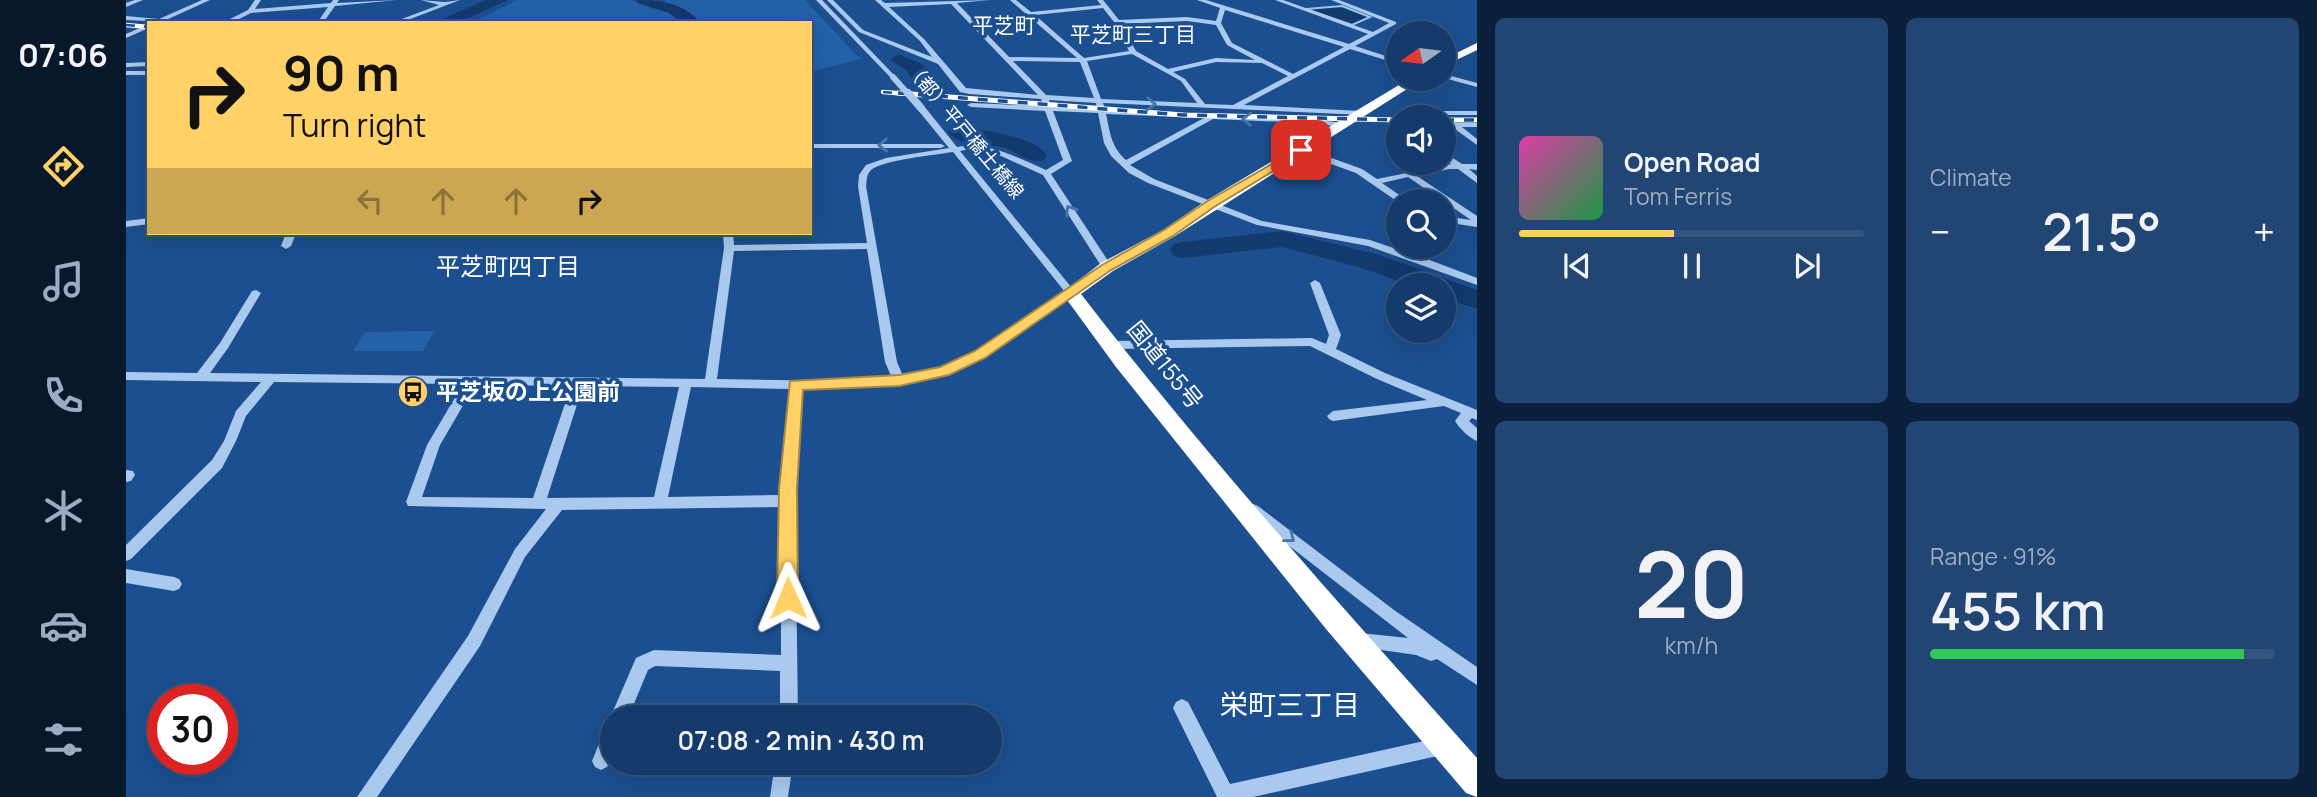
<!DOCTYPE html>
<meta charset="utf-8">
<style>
:root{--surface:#143b6b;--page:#214673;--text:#f1f3f6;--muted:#9dadc1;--line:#33557e;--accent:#ffd166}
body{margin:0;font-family:Manrope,"Noto Sans JP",sans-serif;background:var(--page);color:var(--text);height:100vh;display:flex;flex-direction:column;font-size:26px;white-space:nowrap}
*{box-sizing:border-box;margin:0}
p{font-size:23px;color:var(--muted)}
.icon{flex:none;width:38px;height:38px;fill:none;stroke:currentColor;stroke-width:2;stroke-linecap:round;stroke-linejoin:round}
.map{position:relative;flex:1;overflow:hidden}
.drawer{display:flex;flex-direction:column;gap:18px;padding:18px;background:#0b203b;width:840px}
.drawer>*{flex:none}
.banner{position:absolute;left:21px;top:21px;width:665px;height:214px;border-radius:0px;box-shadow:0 7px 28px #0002,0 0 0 2px var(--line);background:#ffd166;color:#111;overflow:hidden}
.needle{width:46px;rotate:256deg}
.controls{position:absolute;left:1260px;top:21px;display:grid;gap:14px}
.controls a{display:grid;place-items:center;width:70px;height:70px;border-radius:50%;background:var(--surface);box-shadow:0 7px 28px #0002,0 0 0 2px var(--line);font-size:35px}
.speed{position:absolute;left:21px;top:684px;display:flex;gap:14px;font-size:35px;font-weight:700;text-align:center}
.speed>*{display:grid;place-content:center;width:91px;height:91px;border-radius:50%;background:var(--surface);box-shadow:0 7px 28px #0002,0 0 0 2px var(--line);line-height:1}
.speed .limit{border:10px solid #d22;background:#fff;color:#111}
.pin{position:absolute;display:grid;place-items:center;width:60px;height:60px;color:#fff;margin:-30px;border-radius:14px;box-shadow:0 4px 10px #0006}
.me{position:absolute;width:77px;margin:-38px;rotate:359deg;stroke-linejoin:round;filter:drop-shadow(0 0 5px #0008)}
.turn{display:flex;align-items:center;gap:24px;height:147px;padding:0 21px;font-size:32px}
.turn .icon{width:91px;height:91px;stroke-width:2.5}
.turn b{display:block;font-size:49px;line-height:60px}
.lanes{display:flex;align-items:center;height:66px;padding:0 21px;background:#0003;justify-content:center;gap:35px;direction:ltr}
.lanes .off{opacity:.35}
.big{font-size:52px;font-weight:600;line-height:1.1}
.drawer .card{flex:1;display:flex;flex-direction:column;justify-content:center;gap:10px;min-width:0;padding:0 24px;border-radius:10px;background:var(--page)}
.drawer .dial{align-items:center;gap:0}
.dial b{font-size:91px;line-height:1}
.song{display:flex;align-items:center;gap:21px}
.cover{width:84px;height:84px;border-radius:10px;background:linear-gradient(135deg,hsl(320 70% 55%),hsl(140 70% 35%))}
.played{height:7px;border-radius:4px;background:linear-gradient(90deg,var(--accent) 45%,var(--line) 45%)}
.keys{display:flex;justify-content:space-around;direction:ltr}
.heat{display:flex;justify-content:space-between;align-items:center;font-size:38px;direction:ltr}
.charge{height:10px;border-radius:5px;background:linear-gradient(90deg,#34c759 91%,var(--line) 0)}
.drawer .tiles{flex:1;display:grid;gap:18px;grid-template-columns:repeat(2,1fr)}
.trip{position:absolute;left:474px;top:705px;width:402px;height:70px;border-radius:35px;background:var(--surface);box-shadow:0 7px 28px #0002,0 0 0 2px var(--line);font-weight:600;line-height:70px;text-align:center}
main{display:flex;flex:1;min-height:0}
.dock{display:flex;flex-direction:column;width:126px;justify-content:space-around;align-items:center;background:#08182b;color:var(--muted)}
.dock .icon{width:49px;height:49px}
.dock .on{color:var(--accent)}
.dock b{font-size:32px;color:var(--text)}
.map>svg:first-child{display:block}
.green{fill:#2461a8}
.water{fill:#123a6d;stroke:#9cc4f0;stroke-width:2}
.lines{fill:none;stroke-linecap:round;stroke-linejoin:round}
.river{fill:#123a6d;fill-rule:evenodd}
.minor{fill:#a9c9ee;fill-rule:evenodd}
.highway{fill:#fff;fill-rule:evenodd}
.rail-far1-casing{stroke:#fff;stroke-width:4.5}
.rail-casing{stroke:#fff;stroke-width:5}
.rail-far1{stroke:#1b4f8f;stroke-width:2.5;stroke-dasharray:9;stroke-linecap:butt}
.rail{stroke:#1b4f8f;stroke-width:3.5;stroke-dasharray:10;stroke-linecap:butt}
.minor-bridge-far1{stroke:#a9c9ee;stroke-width:6}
.minor-bridge{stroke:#a9c9ee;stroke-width:8}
.oneway{stroke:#4674ac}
.route{fill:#ffd166;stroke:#a68842;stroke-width:2}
.labels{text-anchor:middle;stroke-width:7;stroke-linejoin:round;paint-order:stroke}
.far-street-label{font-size:19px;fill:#fff;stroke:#1b4f8f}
.far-quarter-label{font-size:21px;fill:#fff;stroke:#1b4f8f}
.far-neighbourhood-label{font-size:21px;fill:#fff;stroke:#1b4f8f}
.street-label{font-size:23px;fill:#fff;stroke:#1b4f8f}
.poi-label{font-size:23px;font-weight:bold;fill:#fff;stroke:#1b4f8f;text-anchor:start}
.neighbourhood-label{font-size:24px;fill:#fff;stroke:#1b4f8f}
.near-neighbourhood-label{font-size:28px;fill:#fff;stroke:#1b4f8f}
</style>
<main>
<nav class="dock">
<b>07:06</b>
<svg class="icon on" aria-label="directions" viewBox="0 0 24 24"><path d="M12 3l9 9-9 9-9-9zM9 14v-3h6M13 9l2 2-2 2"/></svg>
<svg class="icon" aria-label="music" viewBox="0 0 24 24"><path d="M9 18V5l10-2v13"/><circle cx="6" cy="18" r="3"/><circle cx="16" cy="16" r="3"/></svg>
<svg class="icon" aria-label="phone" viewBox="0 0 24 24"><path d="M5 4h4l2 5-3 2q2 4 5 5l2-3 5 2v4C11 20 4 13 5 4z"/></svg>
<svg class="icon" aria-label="climate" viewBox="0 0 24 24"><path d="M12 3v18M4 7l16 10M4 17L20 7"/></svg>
<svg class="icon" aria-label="car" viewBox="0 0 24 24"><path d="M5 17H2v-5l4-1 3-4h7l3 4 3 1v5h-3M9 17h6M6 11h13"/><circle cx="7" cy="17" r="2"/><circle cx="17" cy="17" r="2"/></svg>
<svg class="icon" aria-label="filters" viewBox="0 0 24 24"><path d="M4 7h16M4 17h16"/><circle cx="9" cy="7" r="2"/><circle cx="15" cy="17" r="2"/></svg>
</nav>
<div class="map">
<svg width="1351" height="797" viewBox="0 0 1351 797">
<rect width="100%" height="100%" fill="#1b4f8f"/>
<g class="green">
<polygon points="391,0 505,0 527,9 541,0 679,0 731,56 738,58 684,72 684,23 346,23"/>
<polygon points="309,331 297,351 227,351 239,332"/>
</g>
<polygon class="water" points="1216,6 1244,17 1226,25 1180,9"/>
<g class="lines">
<g class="river">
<polygon points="360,0 382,0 331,23 308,23"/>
<path d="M 510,0 C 535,0 558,3 575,23 L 556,23 L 543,13 L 512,3 Z"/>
<polygon points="774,55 796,64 809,88 806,92 792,92 781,71 765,60 768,56"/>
<path d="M 833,126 C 856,131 907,135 921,155 L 918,160 C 901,164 891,151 876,147 C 859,143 833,147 822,132 L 825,127 Z"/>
<polygon points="1156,231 1253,255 1351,290 1351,309 1318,298 1318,285 1284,285 1233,267 1156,247 1057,258 1048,256 1044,250 1048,244 1057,242"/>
</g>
<g class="minor">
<polygon points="9,0 17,0 0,7 0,3"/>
<polygon points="76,0 84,0 40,20 61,23 0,20 0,16 33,19"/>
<polygon points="129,0 135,0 129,9 205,3 207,0 213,0 211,3 271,0 209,6 197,23 191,23 202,7 125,13 105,23 72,23 98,22 122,10"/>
<polygon points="295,0 319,2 334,0 274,23 265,23 313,5"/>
<polygon points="690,0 696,0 769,76 769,78 765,78"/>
<path d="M 701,0 L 707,0 L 737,30 L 806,57 L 794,41 L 749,0 L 755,0 L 759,3 L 864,0 L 831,3 L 883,57 L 951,58 L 884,0 L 890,0 L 905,12 L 975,5 L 971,0 L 977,0 L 993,20 L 1061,17 L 1090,21 L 1094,8 L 1071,0 L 1080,0 L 1223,44 L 1242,34 L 1149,0 L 1157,0 L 1247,32 L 1263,23 L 1205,0 L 1213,0 L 1270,22 L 1270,24 L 1229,46 L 1272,60 L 1272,64 L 1224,49 L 1118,105 L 1235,111 L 1239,113 L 1238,115 L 977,103 L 979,109 L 1185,119 L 1217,123 L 1218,125 L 1214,127 L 1185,123 L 1087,119 L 1004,165 L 1028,179 L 1136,221 L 1244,240 L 1291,256 L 1292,247 L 1302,247 L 1301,259 L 1351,278 L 1351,285 L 1242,246 L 1131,225 L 1022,183 L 1003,173 L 985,156 L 978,143 L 972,113 L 927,111 L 946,161 L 925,174 L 986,267 L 985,269 L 977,269 L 917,175 L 875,156 L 843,149 L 834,151 L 950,293 L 870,350 L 819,375 L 789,383 L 762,386 L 675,389 L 669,489 L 672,718 L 654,718 L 654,671 L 529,666 L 522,670 L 502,718 L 486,718 L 486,723 L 484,718 L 510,658 L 528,650 L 655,655 L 655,507 L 436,510 L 399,557 L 354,646 L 251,797 L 231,797 L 342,636 L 389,549 L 420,509 L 282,506 L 280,502 L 301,445 L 337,384 L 148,382 L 120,416 L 110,441 L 96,468 L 5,559 L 0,561 L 0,545 L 86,460 L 98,441 L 110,411 L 135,382 L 0,380 L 0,372 L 71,373 L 94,343 L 126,291 L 130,290 L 135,293 L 102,348 L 84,373 L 579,379 L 598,248 L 597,233 L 607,233 L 608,245 L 741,243 L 732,186 L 733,175 L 740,165 L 760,158 L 823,148 L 792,110 L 792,106 L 798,106 L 831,147 C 862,141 892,158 920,170 L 937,160 L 919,111 L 845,107 L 841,105 L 845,103 L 918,106 L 915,99 L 843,94 L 834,92 L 812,64 L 733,32 ZM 825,4 L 912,95 L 840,88 L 798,39 L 763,7 ZM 977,8 L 988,22 L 1003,51 L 958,58 L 909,15 ZM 1099,10 L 1218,47 L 1167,74 L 1106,43 L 1095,23 ZM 1061,21 L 1090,25 L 1101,45 L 1129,60 L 1090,58 L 1042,69 L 1010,51 L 995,24 ZM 1006,54 L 1055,81 L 1071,103 L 975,99 L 961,61 ZM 887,61 L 954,62 L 968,98 L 920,95 ZM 1090,62 L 1136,63 L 1162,76 L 1107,105 L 1079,104 L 1059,79 L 1047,72 ZM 923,100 L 970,103 L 971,109 L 925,107 ZM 980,114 L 1078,118 L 1000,160 C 985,147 984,132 980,114 ZM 827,152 L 939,292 C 887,327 840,366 777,376 L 771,362 L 740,186 C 741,180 740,175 745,170 C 756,160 809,155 827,152 ZM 741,249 L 759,362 L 766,378 L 707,381 L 591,379 L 608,251 ZM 349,385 L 445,386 L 407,498 L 296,497 L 314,445 ZM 457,386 L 553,387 L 528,497 L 421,498 ZM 565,387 L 663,389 L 655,495 L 542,497 Z"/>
<polygon points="23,24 23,28 0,38 0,34"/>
<polygon points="23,62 23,66 0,67 0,63"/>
<rect x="0" y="71" width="23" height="4"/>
<polygon points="1318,74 1351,83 1351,87 1318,78"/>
<polygon points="1276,111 1351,111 1351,115 1279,115 1275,113"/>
<polygon points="1318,123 1351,123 1351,127 1336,127 1351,139 1351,145 1326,127 1318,127"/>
<polygon points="684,144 815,144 819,146 815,148 684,148"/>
<polygon points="1172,148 1178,148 1236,169 1251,179 1325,164 1318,158 1318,152 1336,164 1351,164 1351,170 1343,169 1351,176 1351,183 1332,169 1323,169 1291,176 1351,216 1351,227 1318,222 1318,216 1345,220 1282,177 1256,183 1282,201 1272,202 1230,173 1172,152"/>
<polygon points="23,218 23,224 0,227 0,221"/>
<polygon points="160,233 170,233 165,246 160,249 155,246"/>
<path d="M 1189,280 L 1194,283 L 1215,335 L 1210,349 L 1259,373 L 1351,410 L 1351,420 L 1346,418 L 1343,421 L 1351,428 L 1351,441 C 1343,438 1333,428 1329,421 L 1335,413 L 1318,406 L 1207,421 L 1203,419 L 1201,416 L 1207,411 L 1301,400 L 1251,379 L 1184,346 L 985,349 L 979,345 L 985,341 L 1186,338 L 1200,344 L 1203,335 L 1184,283 Z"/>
<polygon points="0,470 7,471 9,475 5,481 0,482"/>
<polygon points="1127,504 1132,506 1268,610 1351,667 1351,685 1311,659 1305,661 1290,655 1228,646 1226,641 1228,636 1234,633 1282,638 1122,514 1120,510 1122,506"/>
<polygon points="0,569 48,577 53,579 56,584 53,589 48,591 0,583"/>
<polygon points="1056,699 1062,702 1104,784 1316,737 1322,740 1325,746 1322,752 1316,755 1127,797 1091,797 1047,708 1050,702"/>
<polygon points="486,724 486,755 481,767 475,770 469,767 466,761 480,727"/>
<polygon points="649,763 667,763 662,797 644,797"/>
<polygon points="770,763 788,763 784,774 778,777 772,774 769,768"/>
</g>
<g class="highway">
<polygon points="1351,43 1351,50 1318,66 1318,59"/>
<path d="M 1283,79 L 1297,79 L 1049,236 L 987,271 L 955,294 C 1079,455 1216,607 1351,758 L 1351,797 L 1340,793 L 1200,629 L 990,367 L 936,293 L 975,263 L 1037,230 L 1078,202 Z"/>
</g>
<g class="rail-far1-casing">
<g id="rail-far1">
<polyline points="0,25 23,27"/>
<polyline points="757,92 794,95"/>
</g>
</g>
<g class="rail-casing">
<g id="rail">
<polyline points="772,93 1057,115 1272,120"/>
<polyline points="1318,120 1351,120"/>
</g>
</g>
<use href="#rail-far1" class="rail-far1"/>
<use href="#rail" class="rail"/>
<polyline class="minor-bridge-far1" points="767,77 783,95"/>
<polyline class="minor-bridge" points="782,93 795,108"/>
</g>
<defs><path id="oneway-chevron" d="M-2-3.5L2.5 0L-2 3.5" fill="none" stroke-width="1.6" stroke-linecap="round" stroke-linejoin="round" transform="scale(1.75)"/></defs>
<g class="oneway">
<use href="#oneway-chevron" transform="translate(1025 104) rotate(3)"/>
<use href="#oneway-chevron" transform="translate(1121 119) rotate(-178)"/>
<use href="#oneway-chevron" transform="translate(757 145) rotate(179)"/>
<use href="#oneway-chevron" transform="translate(944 210) rotate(-123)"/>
<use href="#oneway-chevron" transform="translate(1164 538) rotate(38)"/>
</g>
<polygon class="route" points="1175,147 1180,150 1179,152 1088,207 1047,236 985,270 859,358 823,375 773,386 677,390 671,489 672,598 669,605 662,607 654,605 651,598 653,489 664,381 773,375 814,367 849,351 976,265 1038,230 1080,202"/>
<defs>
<g id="bus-disc" transform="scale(1.575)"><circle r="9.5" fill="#ffd166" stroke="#1b4f8f"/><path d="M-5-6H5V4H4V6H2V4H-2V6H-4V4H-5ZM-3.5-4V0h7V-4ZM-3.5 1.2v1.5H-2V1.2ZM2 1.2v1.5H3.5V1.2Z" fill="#111"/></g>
</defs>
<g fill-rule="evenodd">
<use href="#bus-disc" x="287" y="392"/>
</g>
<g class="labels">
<g class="far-street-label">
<text transform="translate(839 130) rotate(50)" y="7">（都）平戸橋土橋線</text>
</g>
<g class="far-quarter-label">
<text x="878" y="33">平芝町</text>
</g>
<g class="far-neighbourhood-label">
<text x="1007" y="42">平芝町三丁目</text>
</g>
<g class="street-label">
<text transform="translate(1039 365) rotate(51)" y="8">国道155号</text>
</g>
<g class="poi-label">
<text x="310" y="400">平芝坂の上公園前</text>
</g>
<g class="neighbourhood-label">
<text x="382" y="275">平芝町四丁目</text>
</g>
<g class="near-neighbourhood-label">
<text x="1164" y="715">栄町三丁目</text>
</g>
</g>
</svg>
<div class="controls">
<a><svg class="needle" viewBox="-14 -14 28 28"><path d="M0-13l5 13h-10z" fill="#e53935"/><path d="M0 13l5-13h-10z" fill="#9dadc1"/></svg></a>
<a><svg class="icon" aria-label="sound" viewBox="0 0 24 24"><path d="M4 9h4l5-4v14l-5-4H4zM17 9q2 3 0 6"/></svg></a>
<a><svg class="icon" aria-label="search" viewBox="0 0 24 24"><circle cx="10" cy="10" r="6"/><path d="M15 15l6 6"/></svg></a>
<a><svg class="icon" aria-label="layers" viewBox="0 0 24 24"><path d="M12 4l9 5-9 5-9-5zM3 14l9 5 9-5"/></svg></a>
</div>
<div class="speed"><div class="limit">30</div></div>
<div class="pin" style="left:1175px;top:150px;background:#d93025"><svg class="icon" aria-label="arrive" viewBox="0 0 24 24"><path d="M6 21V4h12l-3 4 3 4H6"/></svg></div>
<svg class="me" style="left:662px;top:598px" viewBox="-20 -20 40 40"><path d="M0-17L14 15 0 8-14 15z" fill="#ffd166" stroke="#fff" stroke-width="4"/></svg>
<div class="trip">07:08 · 2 min · 430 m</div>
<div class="banner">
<div class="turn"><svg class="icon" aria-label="right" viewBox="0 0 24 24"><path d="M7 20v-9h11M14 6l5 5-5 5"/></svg><div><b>90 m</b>Turn right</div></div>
<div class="lanes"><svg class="icon off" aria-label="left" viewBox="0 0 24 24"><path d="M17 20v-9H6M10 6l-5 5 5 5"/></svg><svg class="icon off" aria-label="ahead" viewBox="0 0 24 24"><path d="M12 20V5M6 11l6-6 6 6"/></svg><svg class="icon off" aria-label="ahead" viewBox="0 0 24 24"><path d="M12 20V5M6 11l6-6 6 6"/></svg><svg class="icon" aria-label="right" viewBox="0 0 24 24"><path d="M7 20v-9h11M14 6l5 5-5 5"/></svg></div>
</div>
</div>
<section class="drawer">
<div class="tiles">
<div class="card">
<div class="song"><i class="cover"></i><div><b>Open Road</b><p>Tom Ferris</p></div></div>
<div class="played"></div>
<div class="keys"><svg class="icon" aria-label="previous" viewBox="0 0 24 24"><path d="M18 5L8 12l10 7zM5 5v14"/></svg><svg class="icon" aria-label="pause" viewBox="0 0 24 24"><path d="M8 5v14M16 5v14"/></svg><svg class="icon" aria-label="next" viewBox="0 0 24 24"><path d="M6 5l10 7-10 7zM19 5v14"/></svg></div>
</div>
<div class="card"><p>Climate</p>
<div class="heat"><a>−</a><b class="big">21.5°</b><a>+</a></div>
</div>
<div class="card dial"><b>20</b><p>km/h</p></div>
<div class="card"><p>Range · 91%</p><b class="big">455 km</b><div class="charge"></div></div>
</div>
</section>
</main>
